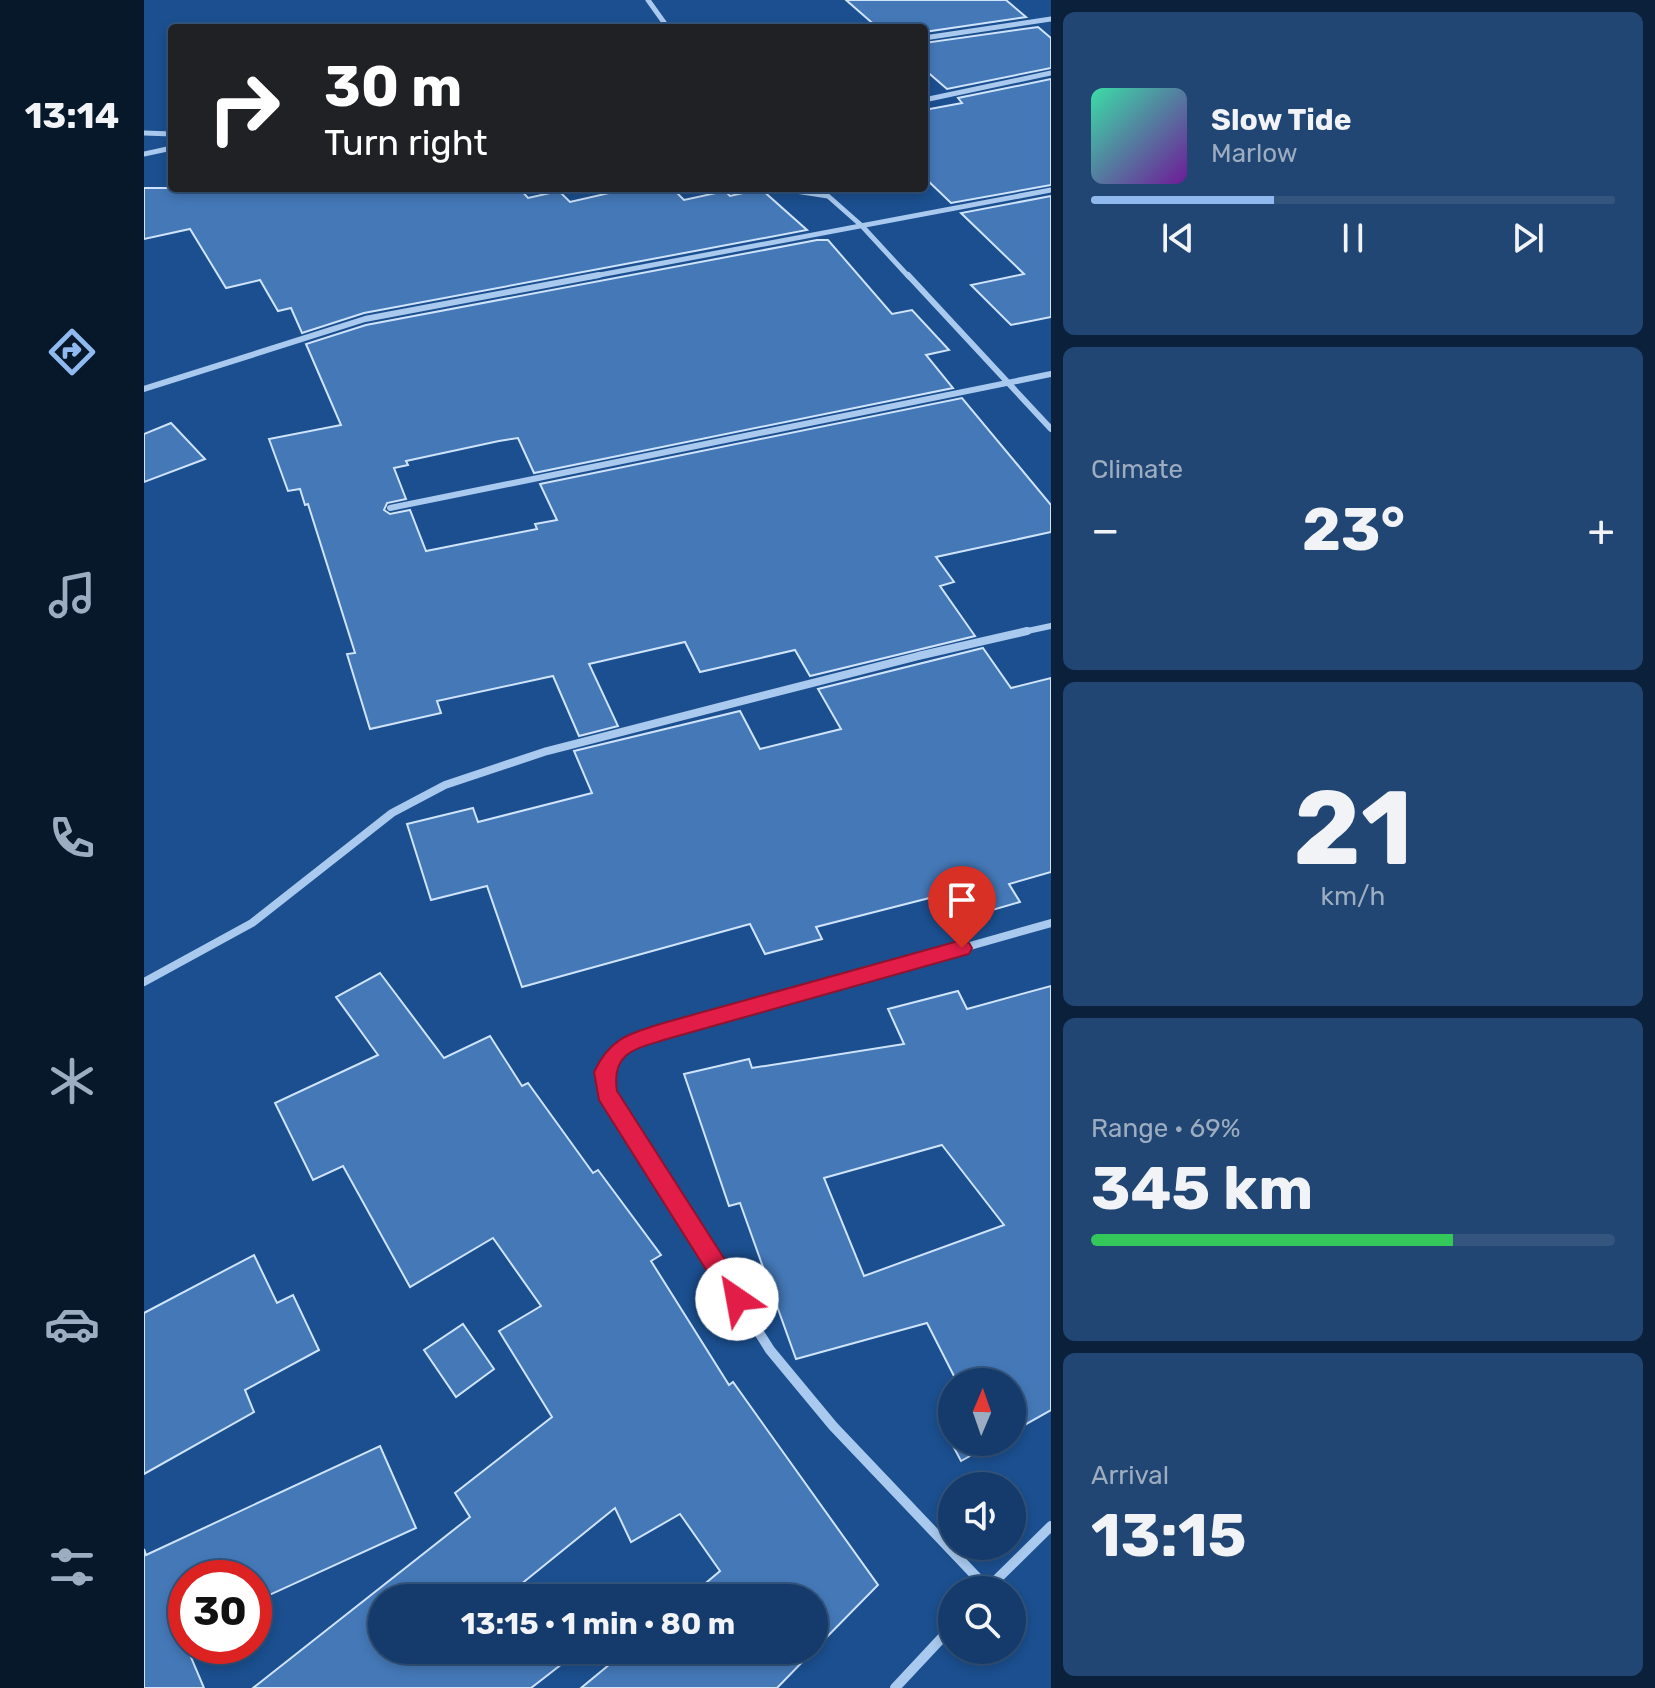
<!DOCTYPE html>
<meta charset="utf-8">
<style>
:root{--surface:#143b6b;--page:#214673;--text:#f1f3f6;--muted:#9dadc1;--line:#33557e;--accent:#90b9f0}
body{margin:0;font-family:Rubik,sans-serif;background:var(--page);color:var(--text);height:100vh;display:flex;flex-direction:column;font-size:30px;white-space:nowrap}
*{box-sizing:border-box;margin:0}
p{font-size:26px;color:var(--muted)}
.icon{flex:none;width:44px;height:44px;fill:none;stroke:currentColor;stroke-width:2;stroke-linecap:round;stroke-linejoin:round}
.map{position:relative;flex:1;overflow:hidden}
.details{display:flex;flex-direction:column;gap:12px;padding:12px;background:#0b203b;width:604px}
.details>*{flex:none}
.hud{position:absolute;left:24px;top:24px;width:760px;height:168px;border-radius:8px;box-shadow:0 4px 12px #0003,0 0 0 2px var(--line);background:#202124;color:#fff;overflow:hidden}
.needle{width:52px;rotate:2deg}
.buttons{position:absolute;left:794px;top:1368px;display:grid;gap:16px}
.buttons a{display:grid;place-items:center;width:88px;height:88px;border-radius:50%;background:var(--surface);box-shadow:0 4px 12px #0003,0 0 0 2px var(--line);font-size:40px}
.speed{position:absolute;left:24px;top:1560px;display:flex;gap:16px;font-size:40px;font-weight:700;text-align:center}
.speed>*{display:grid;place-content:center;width:104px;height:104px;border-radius:50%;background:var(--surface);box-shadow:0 4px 12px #0003,0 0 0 2px var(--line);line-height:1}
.speed .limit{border:12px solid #d22;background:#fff;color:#111}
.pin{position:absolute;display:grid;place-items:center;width:68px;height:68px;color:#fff;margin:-82px -34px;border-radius:50% 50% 50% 0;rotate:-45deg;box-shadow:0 0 8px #0007}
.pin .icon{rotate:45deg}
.me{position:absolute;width:88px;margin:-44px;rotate:327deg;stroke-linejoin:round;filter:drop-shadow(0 0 6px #0008)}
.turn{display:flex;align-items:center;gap:28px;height:168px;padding:0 24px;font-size:36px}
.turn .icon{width:104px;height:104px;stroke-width:2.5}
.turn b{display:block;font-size:56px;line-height:68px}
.big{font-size:60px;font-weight:700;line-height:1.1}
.details .tile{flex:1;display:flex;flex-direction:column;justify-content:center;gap:12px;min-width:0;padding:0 28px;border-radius:12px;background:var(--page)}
.details .dial{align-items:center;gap:0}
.dial b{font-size:104px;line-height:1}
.song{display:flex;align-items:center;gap:24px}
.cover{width:96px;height:96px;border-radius:12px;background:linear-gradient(135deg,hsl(160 70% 55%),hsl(280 70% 35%))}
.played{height:8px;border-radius:4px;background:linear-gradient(90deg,var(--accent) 35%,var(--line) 35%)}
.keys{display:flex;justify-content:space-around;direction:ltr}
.heat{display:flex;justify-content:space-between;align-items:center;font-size:44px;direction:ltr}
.charge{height:12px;border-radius:6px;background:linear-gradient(90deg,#34c759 69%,var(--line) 0)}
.trip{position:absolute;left:224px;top:1584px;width:460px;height:80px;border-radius:40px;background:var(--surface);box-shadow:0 4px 12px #0003,0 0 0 2px var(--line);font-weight:700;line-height:80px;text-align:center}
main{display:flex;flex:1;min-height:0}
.dock{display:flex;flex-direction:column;width:144px;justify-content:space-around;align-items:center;background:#08182b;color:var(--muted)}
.dock .icon{width:56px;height:56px}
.dock .active{color:var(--accent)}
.dock b{font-size:36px;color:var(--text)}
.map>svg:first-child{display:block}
.building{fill:#4478b7;stroke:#cfe3fa;stroke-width:2;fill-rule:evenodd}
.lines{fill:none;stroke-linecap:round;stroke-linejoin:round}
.minor-far3{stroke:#a9c9ee;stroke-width:5}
.minor-far2{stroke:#a9c9ee;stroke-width:6}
.minor-far1{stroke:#a9c9ee;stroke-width:8}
.minor{stroke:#a9c9ee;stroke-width:10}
.route{fill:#e11d48;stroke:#92132f;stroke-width:2}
</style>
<main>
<nav class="dock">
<b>13:14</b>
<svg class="icon active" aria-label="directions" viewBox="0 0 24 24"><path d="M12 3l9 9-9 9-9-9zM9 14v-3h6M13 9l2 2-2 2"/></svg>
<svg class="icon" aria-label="music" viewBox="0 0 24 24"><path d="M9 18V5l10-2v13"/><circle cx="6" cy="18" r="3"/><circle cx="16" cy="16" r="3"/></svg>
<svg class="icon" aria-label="phone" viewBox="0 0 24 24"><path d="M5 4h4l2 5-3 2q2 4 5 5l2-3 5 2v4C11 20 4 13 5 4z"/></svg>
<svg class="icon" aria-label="climate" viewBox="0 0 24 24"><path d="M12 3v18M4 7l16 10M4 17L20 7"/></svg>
<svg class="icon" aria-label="car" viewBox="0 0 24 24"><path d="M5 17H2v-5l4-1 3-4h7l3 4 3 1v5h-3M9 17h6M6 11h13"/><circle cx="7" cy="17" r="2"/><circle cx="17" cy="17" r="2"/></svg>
<svg class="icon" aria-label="filters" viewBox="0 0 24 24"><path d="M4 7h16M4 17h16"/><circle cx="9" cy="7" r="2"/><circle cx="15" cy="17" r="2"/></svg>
</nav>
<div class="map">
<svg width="907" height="1688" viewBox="0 0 907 1688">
<rect width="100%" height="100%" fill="#1b4f8f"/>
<g class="building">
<polygon points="702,0 862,0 882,17 780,32 780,28 734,28"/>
<polygon points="894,27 907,38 907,68 803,89 780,69 780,43"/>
<polygon points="907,79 907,185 807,203 780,177 780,110 818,103 814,98"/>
<polygon points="0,188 375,188 384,198 415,191 426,202 487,188 528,188 540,200 581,191 586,196 617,189 663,230 220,313 158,333 147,308 134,311 116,280 82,288 46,229 0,239"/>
<polygon points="907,196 907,317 867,325 827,285 880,274 817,213"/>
<polygon points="673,240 684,240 748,314 768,310 805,350 782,355 809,388 390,473 374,438 355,441 262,461 264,465 250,468 262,499 243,503 240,510 246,514 266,510 282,551 393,529 391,524 413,520 396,484 818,398 907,505 907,532 792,557 810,582 796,586 831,636 666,676 651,650 556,672 541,642 445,664 474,726 435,736 409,676 293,701 297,713 226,729 203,654 211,653 164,504 161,505 156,489 144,491 125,439 197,425 162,344 222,325"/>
<polygon points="27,423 61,459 0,482 0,434"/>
<polygon points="839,648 867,688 907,678 907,872 865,884 876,902 824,917 809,892 672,927 678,939 621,954 606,924 378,987 343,886 287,900 263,824 329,808 334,822 448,793 430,751 596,711 616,749 697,729 674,689"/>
<polygon points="236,973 300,1058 346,1036 378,1086 384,1083 449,1173 454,1170 517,1255 507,1261 585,1385 589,1382 734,1585 670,1650 670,1598 544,1598 576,1571 536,1514 487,1542 471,1508 360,1598 238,1598 238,1650 436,1650 387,1688 109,1688 326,1517 311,1493 408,1417 355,1331 397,1306 349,1238 266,1287 199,1166 169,1180 131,1103 234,1055 192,997"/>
<path d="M 907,986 L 907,1410 L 868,1432 L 868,1382 L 813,1382 L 783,1323 L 652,1359 L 596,1203 L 585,1206 L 540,1074 L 605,1059 L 608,1068 L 760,1044 L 744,1009 L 814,991 L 823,1009 ZM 798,1145 L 860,1225 L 720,1276 L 680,1178 Z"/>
<polygon points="110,1255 133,1303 149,1295 175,1350 101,1390 110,1412 0,1474 0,1313"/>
<polygon points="319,1324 350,1369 312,1397 280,1350"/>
<polygon points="808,1419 808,1442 851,1442 817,1461 798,1425"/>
<polygon points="236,1446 272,1528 110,1602 110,1578 42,1578 42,1634 38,1636 60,1688 0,1688 0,1549 2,1555"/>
<polygon points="483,1650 670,1650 633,1688 437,1688"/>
</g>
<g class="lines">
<g class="minor-far3">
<polyline points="504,0 524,28"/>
<polyline points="780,38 907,19"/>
<polyline points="780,100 907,73"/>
<polyline points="0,133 28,134"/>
<polyline points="0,154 28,148"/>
<polyline points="632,188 684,196 718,226 765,277"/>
<polyline points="445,277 907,190"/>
</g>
<g class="minor-far2">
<polyline points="764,275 907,429"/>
<polyline points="0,389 221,319 455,275"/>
<polyline points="246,508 907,374"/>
<polyline points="874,633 907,626"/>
</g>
<g class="minor-far1">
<polyline points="0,982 108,923 248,813 301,785 403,751 774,656 883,631"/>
<polyline points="463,1094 465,1063 487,1042 907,923"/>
</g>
<g class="minor">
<polyline points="463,1092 626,1350 689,1426 844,1589"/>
<polyline points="842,1590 907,1526"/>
<polyline points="751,1688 808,1627"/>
</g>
</g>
<path class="route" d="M 818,940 L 825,943 L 828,948 L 825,954 L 523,1039 C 491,1049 467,1052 473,1091 L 601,1291 L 605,1299 L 601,1306 L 593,1310 L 585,1306 L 455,1100 L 450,1072 C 467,1036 488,1033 523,1022 Z"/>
</svg>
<div class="buttons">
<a><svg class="needle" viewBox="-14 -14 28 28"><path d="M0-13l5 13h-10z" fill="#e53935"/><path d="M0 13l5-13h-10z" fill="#9dadc1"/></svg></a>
<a><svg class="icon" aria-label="sound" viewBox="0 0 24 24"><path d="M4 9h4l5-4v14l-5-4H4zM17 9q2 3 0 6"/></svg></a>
<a><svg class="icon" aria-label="search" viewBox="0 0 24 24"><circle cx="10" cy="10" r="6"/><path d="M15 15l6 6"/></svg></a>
</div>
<div class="speed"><div class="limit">30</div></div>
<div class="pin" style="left:818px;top:948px;background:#d93025"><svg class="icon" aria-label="arrive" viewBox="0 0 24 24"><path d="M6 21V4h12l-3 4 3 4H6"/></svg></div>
<svg class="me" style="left:593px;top:1299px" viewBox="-20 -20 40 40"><circle r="19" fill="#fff"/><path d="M0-13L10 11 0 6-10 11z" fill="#e11d48"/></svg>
<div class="trip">13:15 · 1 min · 80 m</div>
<div class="hud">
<div class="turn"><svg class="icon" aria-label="right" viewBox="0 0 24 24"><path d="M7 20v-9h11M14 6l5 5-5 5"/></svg><div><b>30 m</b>Turn right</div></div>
</div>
</div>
<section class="details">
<div class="tile">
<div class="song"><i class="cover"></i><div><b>Slow Tide</b><p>Marlow</p></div></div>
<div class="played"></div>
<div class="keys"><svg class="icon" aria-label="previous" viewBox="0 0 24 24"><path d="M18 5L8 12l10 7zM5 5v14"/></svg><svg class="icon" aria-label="pause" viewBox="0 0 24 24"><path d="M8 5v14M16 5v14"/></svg><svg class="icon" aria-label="next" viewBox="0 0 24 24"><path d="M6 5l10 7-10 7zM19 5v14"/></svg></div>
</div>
<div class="tile"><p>Climate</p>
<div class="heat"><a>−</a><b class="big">23°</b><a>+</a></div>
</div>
<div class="tile dial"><b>21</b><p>km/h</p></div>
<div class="tile"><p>Range · 69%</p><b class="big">345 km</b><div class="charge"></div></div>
<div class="tile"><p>Arrival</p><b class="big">13:15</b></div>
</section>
</main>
